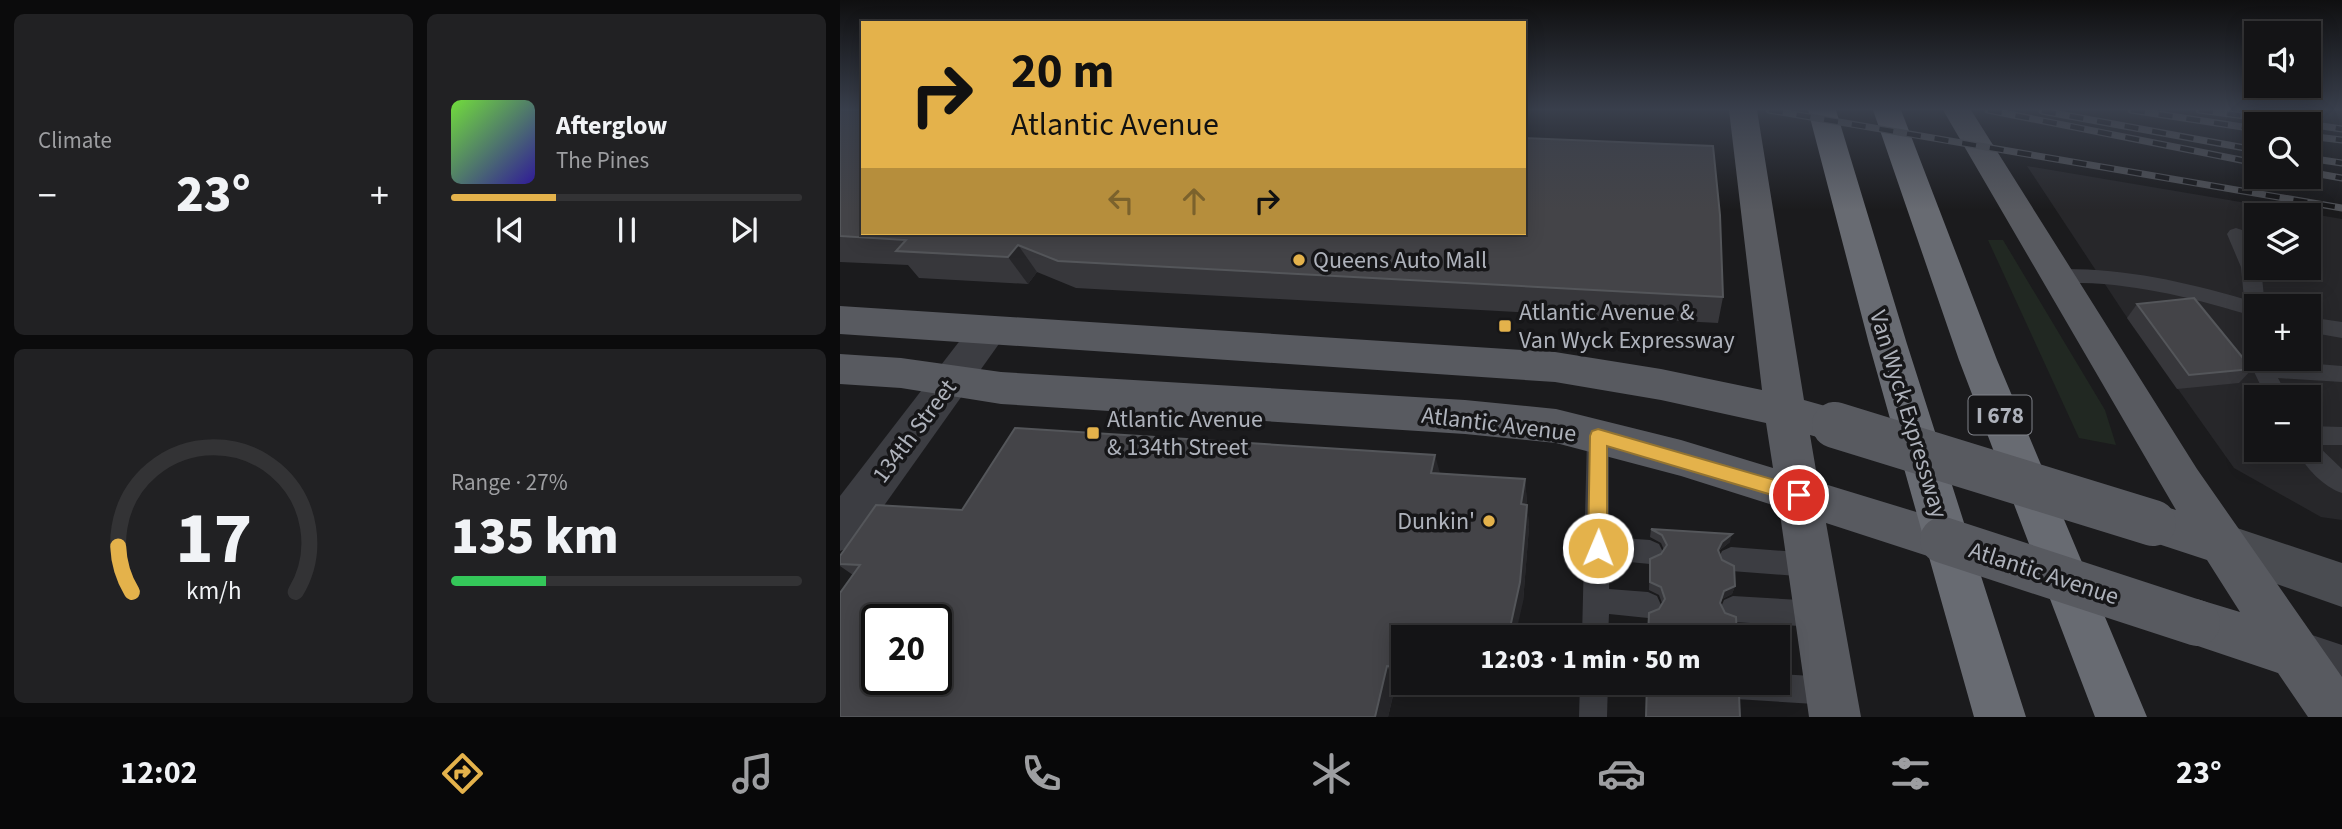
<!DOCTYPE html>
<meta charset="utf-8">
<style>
:root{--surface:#141416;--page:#212123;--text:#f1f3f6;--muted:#9d9ea1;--line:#333335;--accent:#e4b24b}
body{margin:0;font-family:"Source Sans 3",sans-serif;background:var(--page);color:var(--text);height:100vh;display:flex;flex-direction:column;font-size:26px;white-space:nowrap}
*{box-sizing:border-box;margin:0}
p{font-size:23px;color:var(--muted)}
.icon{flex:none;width:38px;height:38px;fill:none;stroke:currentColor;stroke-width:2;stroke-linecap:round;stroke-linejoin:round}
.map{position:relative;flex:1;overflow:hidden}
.drawer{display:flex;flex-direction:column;gap:14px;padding:14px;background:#0b0b0c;width:840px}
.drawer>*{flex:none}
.banner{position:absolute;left:21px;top:21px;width:665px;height:214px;border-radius:0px;box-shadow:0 4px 18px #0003,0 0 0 2px var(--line);background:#e4b24b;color:#111;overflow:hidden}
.buttons{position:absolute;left:1404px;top:21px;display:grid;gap:14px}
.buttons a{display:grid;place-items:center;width:77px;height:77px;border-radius:0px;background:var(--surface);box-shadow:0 4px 18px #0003,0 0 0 2px var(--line);font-size:35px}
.speed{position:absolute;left:21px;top:604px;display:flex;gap:14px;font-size:35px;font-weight:700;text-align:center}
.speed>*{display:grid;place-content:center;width:91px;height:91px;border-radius:50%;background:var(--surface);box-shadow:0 4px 18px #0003,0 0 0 2px var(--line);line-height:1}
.speed .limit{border:4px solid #111;border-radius:10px;background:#fff;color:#111}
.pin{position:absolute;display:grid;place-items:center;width:60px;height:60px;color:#fff;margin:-30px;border:4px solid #fff;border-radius:50%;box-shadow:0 2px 7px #0007}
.me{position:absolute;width:77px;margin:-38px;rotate:1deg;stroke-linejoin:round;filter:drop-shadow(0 0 5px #0008)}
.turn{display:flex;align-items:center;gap:24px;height:147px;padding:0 35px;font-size:32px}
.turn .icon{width:91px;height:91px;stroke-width:2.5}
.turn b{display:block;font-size:49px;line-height:60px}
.lanes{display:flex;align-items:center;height:66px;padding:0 35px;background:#0003;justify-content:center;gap:35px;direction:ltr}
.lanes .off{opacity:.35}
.big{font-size:52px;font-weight:800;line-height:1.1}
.drawer .tile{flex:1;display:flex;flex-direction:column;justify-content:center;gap:10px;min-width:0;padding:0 24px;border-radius:10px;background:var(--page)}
.drawer .dial{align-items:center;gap:0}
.dial svg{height:182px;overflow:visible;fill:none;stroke:var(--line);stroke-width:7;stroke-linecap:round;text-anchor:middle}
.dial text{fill:var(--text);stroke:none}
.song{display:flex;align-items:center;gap:21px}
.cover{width:84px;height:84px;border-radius:10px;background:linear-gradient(135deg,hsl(100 70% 55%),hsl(250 70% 35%))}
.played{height:7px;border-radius:4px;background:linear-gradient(90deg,var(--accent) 30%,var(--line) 30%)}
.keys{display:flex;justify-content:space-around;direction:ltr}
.heat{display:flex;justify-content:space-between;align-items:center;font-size:38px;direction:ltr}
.charge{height:10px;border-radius:5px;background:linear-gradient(90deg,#34c759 27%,var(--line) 0)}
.drawer .tiles{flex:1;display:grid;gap:14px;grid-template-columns:repeat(2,1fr)}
.trip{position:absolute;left:551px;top:625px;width:399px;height:70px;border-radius:0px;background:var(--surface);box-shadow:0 4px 18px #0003,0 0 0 2px var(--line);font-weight:800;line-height:70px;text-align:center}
.tabs{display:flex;height:112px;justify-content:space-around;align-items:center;background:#080809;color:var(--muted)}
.tabs .icon{width:49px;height:49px}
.tabs .on{color:var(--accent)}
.tabs b{font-size:32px;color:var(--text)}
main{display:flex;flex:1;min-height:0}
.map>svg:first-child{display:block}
.built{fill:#27272a;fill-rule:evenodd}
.green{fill:#212822}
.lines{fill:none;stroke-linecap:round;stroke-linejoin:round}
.lane{fill:#3c3d42;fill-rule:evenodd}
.street{fill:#3c3d42;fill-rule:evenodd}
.secondary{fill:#4a4c51;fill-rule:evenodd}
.primary{fill:#585a60;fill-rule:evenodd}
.highway{fill:#686b72;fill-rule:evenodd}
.rail-casing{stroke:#4f5156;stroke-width:7}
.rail{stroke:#161618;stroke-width:4.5;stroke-dasharray:14;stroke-linecap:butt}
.primary-bridge{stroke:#585a60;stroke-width:46}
.wall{fill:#37373b}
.shaded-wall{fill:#262629}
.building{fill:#444448;stroke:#54565a;stroke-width:2;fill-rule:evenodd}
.route{fill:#e4b24b;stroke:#947431;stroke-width:2}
.poi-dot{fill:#e4b24b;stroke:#161618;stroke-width:2.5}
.labels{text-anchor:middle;stroke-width:7;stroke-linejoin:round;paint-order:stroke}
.shield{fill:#161618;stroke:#80838a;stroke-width:2}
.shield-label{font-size:23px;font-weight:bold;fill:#aeb2bb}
.poi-label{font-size:24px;fill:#aeb2bb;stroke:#161618;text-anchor:start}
.street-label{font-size:24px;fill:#aeb2bb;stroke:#161618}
</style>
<main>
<section class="drawer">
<div class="tiles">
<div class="tile"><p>Climate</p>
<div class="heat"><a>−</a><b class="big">23°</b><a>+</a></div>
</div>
<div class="tile">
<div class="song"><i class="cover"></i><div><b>Afterglow</b><p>The Pines</p></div></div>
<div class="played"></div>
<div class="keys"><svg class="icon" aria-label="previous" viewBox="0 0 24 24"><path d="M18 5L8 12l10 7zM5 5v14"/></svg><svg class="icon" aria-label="pause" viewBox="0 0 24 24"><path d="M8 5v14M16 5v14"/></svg><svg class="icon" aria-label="next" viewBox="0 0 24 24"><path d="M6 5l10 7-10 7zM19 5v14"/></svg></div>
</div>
<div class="tile dial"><svg viewBox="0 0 100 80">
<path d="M14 69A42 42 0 1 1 86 69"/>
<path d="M14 69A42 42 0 0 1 8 49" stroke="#e4b24b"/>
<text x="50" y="56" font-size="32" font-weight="700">17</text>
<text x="50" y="72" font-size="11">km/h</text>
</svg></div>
<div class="tile"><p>Range · 27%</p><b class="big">135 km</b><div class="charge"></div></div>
</div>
</section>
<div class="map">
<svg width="1502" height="717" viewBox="0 0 1502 717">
<rect width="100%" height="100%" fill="#1b1b1d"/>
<path class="built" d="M 1187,166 L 1502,219 L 1502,520 L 1481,517 L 1394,468 L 1284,313 ZM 1416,215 L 1468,215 L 1468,268 L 1416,268 ZM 1416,306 L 1468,306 L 1468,359 L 1416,359 ZM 1416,397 L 1468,397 L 1468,450 L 1416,450 Z"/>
<polygon class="green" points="1148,240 1163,240 1265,410 1276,445 1239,438"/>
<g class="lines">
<g class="lane">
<path d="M 1396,228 L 1402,230 C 1410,242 1416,254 1416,268 L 1421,268 L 1425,306 L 1416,306 L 1416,326 L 1409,324 L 1406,314 C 1342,295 1283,281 1217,283 L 1210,281 L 1207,276 L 1210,271 L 1217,269 C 1283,268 1342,281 1404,299 L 1401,267 L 1387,234 L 1390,230 Z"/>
<polygon points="1468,317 1502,322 1502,338 1468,332"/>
<polygon points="1416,352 1416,359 1502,366 1502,382 1438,378 1448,397 1426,397 1408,359"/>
<path d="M 1468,426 L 1502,427 L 1502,445 L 1477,445 L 1502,469 L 1502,493 C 1484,487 1464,467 1457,450 L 1468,450 Z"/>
<polygon points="758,427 766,429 769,436 769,537 810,540 819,544 823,552 819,560 810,564 769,560 769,589 808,592 817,596 821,605 817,614 808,618 769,614 768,637 742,637 747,436 750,429"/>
<polygon points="891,547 970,553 979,557 983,565 979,573 970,577 891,571 882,567 878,559 882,551"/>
<polygon points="893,596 978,601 987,605 991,614 987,623 978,627 893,622 884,618 880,609 884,600"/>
<polygon points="938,674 991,677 1001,681 1005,691 1001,701 991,705 896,699 886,695 882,685 883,682 938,682"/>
<polygon points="740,682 768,682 767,717 739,717"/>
</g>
<g class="street">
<polygon points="148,317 161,321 167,331 161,341 16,545 0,551 0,496 135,321"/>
<polygon points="1454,629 1502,645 1502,695 1436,672 1429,654 1436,636"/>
</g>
<polygon class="secondary" points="1382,523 1502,563 1502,607 1366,559 1359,544 1366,529"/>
<g class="primary">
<polygon points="889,110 917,110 964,400 1010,413 1016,425 1010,437 995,442 970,435 978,482 1119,525 1126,540 1119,555 1103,561 986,523 1021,717 969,717 939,507 841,476 716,443 625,434 161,404 61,388 0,384 0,354 61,358 161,372 625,400 716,409 841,440 933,468 926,423 821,400 715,382 0,334 0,306 715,352 821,369 922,390"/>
<polygon points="1103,110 1131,110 1357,469 1502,677 1502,717 1468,717 1438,673 1340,640 1333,623 1340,606 1357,599 1400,612 1367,560 1297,537 1291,523 1297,509 1313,503 1336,510"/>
</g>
<g class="highway">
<polygon points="968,110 996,110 1067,344 1186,717 1134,717 1029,344"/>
<polygon points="1033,110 1061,110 1157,360 1307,717 1255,717 1119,360"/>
</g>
<g class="rail-casing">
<g id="rail">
<polyline points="929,110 1502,208"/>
<polyline points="1148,110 1416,163"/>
<polyline points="1291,110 1416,129"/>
<polyline points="1359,110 1467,124"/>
<polyline points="1202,111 1416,150"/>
<polyline points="1468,124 1502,129"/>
<polyline points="1468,136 1502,140"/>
<polyline points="1468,158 1502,163"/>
<polyline points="1468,172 1502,178"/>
</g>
</g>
<use href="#rail" class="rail"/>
<g class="primary-bridge">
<polyline points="995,425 1313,523"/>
<polyline points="1103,540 1357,623"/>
</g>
</g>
<g class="wall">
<polygon points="0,110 23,233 883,297 878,323 236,288 197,272 188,284 79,278 68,265 0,262"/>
<polygon points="1297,304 1412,369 1399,383 1337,389 1287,318"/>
<polygon points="600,473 685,479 689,527 683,602 564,637 564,682 661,682 659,692 556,683 548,717 0,717 13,575 0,566 0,556 122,510"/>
<polygon points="811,529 890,542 880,550 879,552 895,586 892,594 882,599 880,603 897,637 807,637 809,613 819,609 822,603 819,595 809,590 810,559 821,554 824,550 821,543 810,537"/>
</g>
<g class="shaded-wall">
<polygon points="178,245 197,272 188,284 168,257"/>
<polygon points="595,455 601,477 591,473"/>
<polygon points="685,479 689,527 683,602 675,637 668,637 681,504"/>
<polygon points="892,534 890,542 880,550 876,558 878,550 882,542"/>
<polygon points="895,586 892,594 882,599 884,591"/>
<polygon points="547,666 556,683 548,717 535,717"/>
<polygon points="657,682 661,682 659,692"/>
</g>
<g class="building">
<polygon points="0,110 23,110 23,233 684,233 685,138 873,146 880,215 883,297 218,261 178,245 168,257 56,251 66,240 0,236"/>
<polygon points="1354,298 1412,369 1349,375 1297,304"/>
<path d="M 175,428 L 595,455 L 591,473 L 685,479 L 681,504 L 687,505 L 680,582 L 668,637 L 564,637 L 564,667 L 547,666 L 535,717 L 0,717 L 0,593 L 20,565 L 0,564 L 0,556 L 36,505 L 122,510 ZM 37,620 L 96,620 L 96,679 L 37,679 Z"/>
<polygon points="811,529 892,534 882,542 878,550 882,560 894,566 895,586 884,591 880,603 885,613 896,617 897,637 808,637 809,613 819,609 825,599 821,587 810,582 810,559 821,554 827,545 822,535"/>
<polygon points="807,682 883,682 887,691 899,695 900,717 806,717"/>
</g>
<linearGradient id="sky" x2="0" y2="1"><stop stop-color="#0f0f10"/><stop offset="0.52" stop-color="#393f4c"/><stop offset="1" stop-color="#393f4c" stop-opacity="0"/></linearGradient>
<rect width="1502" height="210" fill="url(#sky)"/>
<polygon class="route" points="758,429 959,487 965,489 968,495 965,500 959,503 767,446 767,548 764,554 758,557 751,554 748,548 750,436 752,431"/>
<g class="poi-dot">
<circle cx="459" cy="260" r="7"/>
<rect x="658" y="319" width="14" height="14" rx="3.5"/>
<rect x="246" y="426" width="14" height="14" rx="3.5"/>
<circle cx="649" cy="521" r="7"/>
</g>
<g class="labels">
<rect class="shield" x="1128.5" y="395.5" width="63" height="39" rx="5"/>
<g class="shield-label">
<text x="1160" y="423">I 678</text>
</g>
<g class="poi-label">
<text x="473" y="268">Queens Auto Mall</text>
<text x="679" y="320">Atlantic Avenue &amp;<tspan x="679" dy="28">Van Wyck Expressway</tspan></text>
<text x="267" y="427">Atlantic Avenue<tspan x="267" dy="28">&amp; 134th Street</tspan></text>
<text x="635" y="529" text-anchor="end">Dunkin'</text>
</g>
<g class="street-label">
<text transform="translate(1069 414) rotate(73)" y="8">Van Wyck Expressway</text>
<text transform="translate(659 424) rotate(7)" y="8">Atlantic Avenue</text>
<text transform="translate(74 431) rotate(-53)" y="8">134th Street</text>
<text transform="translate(1204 573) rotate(18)" y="8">Atlantic Avenue</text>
</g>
</g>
</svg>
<div class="buttons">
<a><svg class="icon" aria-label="sound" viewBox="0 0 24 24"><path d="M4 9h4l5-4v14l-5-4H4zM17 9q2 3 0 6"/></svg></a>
<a><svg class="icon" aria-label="search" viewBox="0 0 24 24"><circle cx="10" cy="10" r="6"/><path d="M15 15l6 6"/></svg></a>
<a><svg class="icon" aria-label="layers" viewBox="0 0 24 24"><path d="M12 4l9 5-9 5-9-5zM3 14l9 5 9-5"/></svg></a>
<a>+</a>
<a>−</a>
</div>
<div class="speed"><div class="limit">20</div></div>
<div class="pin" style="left:959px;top:495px;background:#d93025"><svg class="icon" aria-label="arrive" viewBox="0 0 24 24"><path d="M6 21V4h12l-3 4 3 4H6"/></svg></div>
<svg class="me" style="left:758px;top:548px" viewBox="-20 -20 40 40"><circle r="17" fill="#e4b24b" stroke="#fff" stroke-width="3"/><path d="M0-11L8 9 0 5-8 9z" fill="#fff"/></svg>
<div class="trip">12:03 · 1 min · 50 m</div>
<div class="banner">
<div class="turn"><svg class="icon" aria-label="right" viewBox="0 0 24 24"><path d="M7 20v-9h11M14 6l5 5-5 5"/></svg><div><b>20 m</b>Atlantic Avenue</div></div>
<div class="lanes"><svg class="icon off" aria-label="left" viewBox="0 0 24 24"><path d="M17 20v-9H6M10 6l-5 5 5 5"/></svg><svg class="icon off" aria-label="ahead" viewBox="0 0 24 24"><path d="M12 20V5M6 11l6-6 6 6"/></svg><svg class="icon" aria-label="right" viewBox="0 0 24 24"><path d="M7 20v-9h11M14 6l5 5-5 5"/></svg></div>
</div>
</div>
</main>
<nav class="tabs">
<b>12:02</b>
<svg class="icon on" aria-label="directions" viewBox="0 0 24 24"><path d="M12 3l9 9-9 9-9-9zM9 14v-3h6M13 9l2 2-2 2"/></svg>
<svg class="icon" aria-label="music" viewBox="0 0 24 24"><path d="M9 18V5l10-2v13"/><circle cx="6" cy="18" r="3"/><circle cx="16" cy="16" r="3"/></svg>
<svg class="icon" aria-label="phone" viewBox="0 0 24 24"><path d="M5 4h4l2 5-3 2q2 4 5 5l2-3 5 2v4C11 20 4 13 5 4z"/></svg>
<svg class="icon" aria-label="climate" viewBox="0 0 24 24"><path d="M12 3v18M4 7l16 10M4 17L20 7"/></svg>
<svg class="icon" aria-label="car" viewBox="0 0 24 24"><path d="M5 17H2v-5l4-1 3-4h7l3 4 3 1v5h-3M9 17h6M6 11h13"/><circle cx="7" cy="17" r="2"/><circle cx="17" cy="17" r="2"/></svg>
<svg class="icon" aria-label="filters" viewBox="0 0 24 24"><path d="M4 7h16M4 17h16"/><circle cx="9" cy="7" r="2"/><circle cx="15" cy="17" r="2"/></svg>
<b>23°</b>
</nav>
